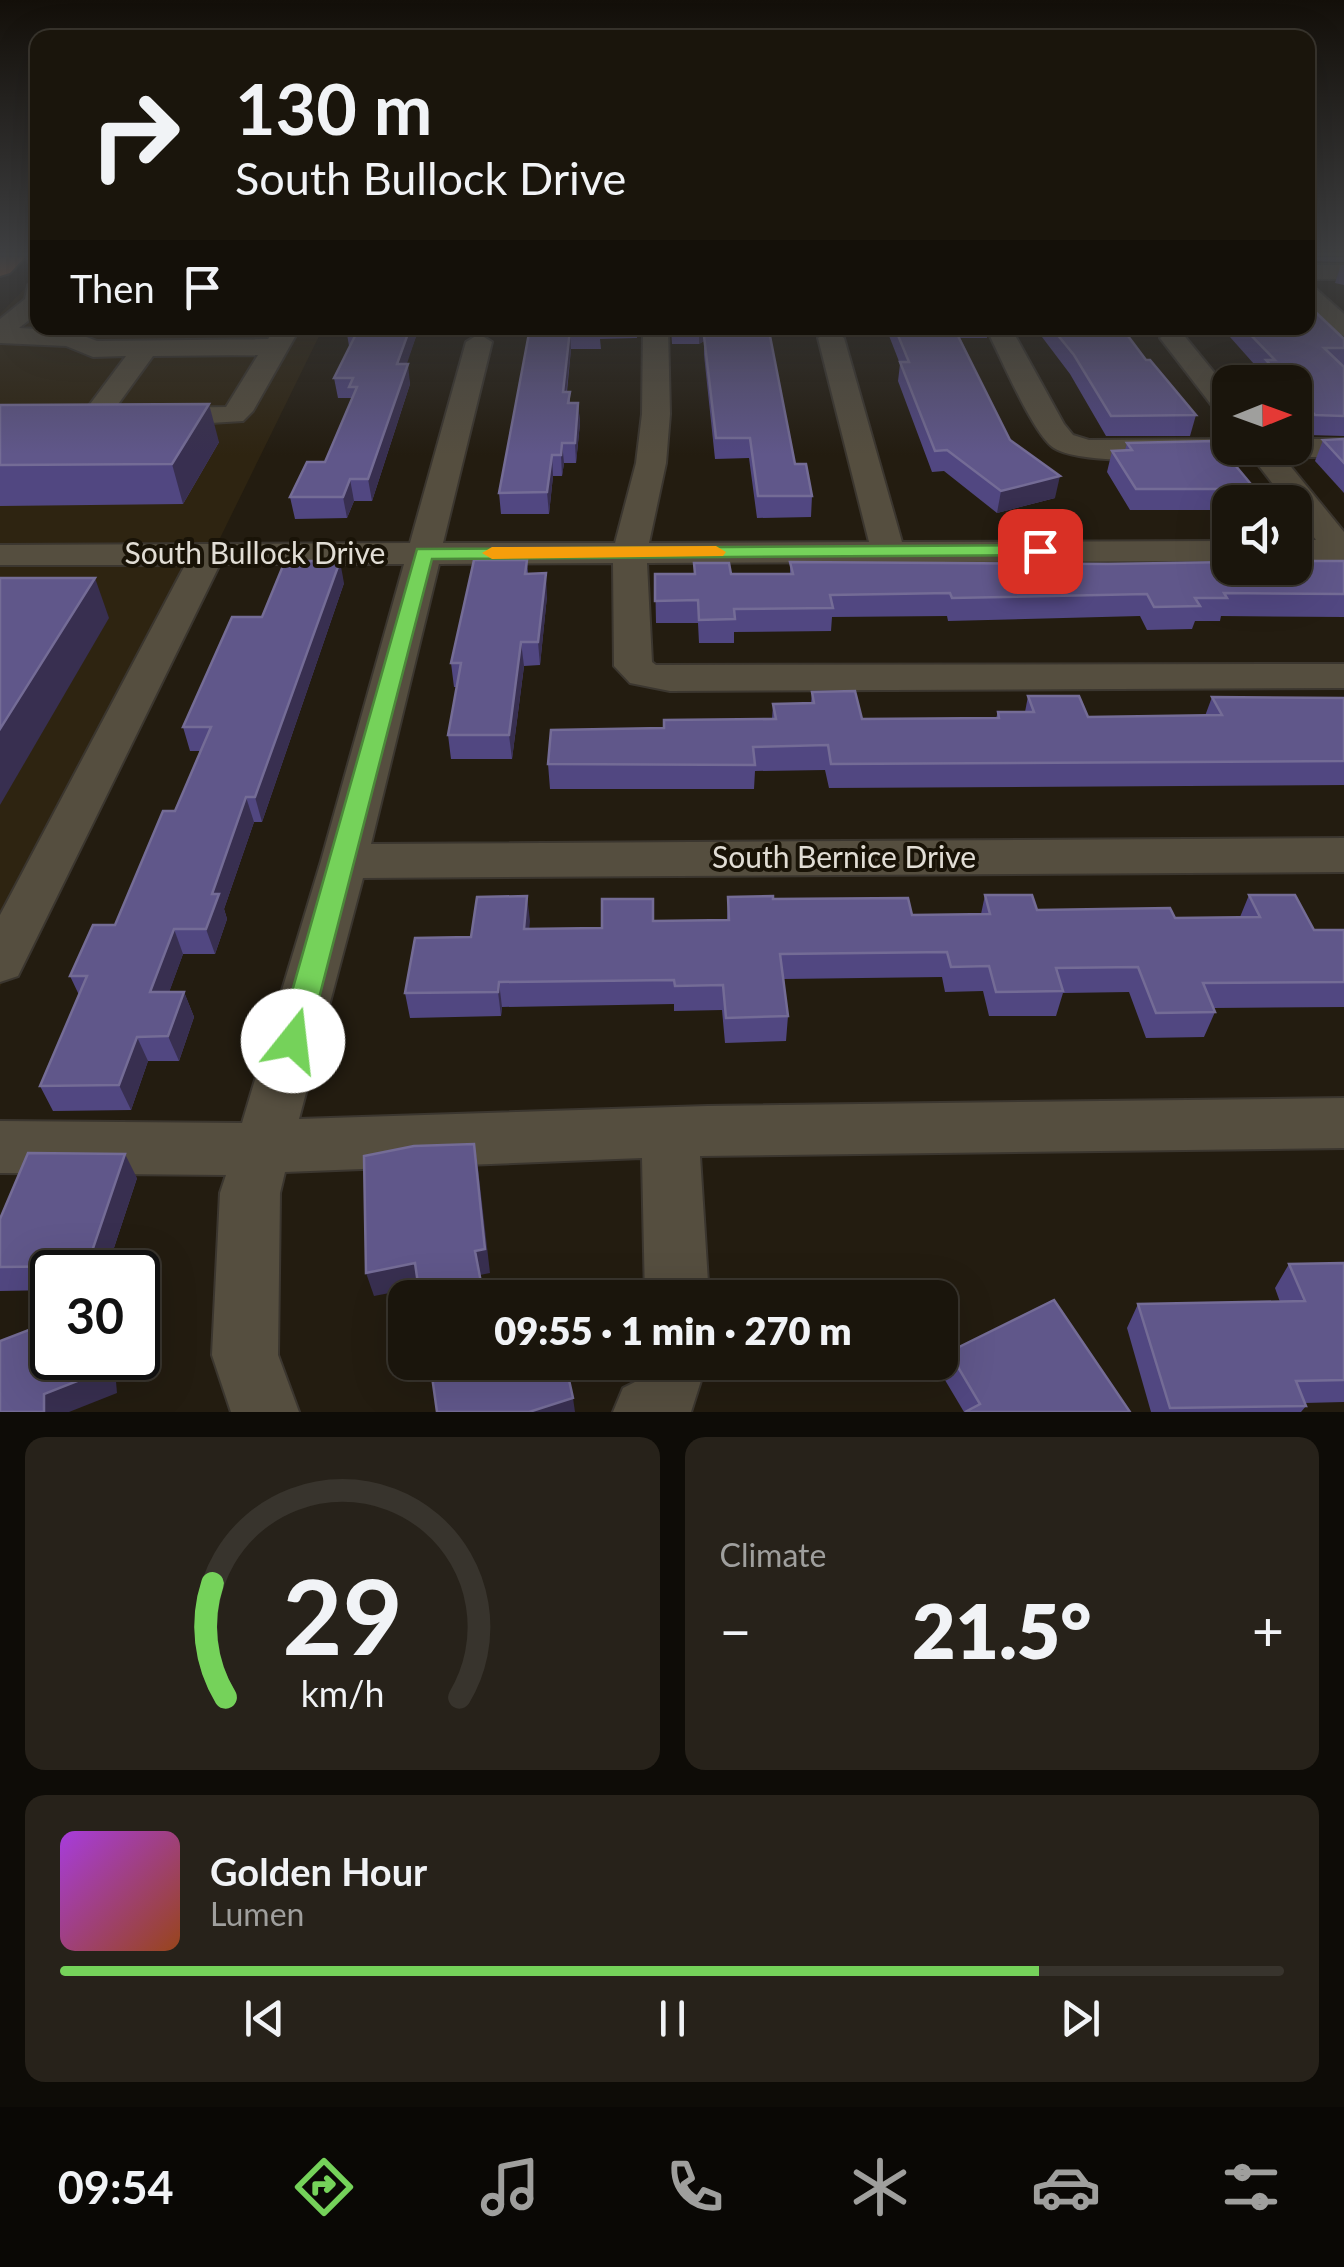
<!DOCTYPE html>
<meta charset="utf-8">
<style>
:root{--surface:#1a150c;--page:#27221a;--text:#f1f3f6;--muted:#9f9f9d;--line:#38342d;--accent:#75d25a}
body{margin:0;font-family:Lato,sans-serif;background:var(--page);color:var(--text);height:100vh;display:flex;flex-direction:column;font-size:38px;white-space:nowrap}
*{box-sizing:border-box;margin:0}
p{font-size:32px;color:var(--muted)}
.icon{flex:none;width:55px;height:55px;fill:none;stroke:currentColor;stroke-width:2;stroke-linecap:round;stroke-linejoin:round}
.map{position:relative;height:1412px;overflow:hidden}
.sheet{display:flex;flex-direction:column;gap:25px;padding:25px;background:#0e0c07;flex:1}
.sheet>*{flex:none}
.hud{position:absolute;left:30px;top:30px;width:1285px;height:305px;border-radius:20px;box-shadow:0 10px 40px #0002,0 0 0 2px var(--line);background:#1a150c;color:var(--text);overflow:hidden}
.needle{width:65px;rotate:89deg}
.fabs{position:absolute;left:1212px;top:365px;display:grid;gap:20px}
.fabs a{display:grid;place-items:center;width:100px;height:100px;border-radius:20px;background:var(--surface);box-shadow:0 10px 40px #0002,0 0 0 2px var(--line);font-size:50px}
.speed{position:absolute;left:30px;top:1250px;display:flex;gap:20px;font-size:50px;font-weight:700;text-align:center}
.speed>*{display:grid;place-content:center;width:130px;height:130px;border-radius:50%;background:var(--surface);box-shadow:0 10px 40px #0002,0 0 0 2px var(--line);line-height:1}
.speed .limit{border:5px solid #111;border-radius:15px;background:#fff;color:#111}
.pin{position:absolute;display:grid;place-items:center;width:85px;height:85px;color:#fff;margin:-42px;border-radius:20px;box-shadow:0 5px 15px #0006}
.me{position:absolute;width:110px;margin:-55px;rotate:16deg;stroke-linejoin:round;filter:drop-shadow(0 0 8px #0008)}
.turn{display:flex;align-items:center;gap:35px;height:210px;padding:0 40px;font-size:45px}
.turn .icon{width:130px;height:130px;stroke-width:2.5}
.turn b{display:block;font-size:70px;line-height:85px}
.then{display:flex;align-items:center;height:95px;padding:0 40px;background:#0003;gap:20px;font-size:38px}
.big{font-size:75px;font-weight:800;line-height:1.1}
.sheet .widget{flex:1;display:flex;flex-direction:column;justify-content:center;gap:15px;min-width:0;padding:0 35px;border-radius:20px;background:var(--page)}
.sheet .dial{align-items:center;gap:0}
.dial svg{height:260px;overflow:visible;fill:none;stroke:var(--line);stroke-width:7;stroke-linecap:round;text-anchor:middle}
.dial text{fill:var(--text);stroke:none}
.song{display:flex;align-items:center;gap:30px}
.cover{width:120px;height:120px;border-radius:15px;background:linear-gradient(135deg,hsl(280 70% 55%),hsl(20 70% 35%))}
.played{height:10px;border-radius:5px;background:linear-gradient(90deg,var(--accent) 80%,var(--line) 80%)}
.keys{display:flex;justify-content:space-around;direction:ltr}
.heat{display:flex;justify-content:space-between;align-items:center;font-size:55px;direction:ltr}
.sheet .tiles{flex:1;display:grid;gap:25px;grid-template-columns:1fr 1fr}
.widget:last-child{grid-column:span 2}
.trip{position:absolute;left:388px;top:1280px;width:570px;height:100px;border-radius:20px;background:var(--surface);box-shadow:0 10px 40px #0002,0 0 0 2px var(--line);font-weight:800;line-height:100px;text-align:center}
.tab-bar{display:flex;height:160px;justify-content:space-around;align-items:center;background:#0a0805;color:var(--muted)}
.tab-bar .icon{width:70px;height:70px}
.tab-bar .active{color:var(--accent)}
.tab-bar b{font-size:45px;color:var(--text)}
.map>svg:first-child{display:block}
.built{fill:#2e2411}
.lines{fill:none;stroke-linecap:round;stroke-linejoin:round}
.minor-casing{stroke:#3b362f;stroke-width:4}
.major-casing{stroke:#3b362f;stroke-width:4}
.minor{fill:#554e3f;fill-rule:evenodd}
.major{fill:#9c5f38;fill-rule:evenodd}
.wall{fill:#514781}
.shaded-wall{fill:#382f50}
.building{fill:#60578a;stroke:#746c96;stroke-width:2.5}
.route{fill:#75d25a;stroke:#4c883a;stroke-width:2.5}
.slow{fill:#f59e0b}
.labels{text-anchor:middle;stroke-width:8;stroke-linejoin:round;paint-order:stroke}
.street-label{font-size:30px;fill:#e1ddd5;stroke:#191307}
</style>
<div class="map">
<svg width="1344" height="1412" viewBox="0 0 1344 1412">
<rect width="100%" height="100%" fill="#231c10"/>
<polygon class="built" points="37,276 38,328 323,328 0,987 0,314"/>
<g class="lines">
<g class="minor-casing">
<g id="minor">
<polygon points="26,257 38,257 38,264 29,262"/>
<rect x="1308" y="265" width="36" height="14"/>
<polygon points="38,283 38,313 19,328 71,331 97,341 268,339 275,328 300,328 253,411 243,421 161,426 151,423 147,417 151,411 161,408 226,407 258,355 153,356 103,425 83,425 79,419 126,356 93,357 66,346 0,343 0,319 25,299 28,285"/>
<polygon points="1308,287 1316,289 1344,314 1344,336 1335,333 1308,307"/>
<polygon points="643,328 668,328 670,414 666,463 649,543 869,542 818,338 831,330 844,338 902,542 1230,541 1230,561 647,563 652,662 656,665 1344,664 1344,688 670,691 630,683 614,666 613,563 439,564 371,844 1344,838 1344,872 363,878 299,1119 707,1106 1344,1098 1344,1148 700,1156 709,1298 645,1298 642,1158 285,1172 280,1193 278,1355 299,1412 231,1412 212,1355 220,1193 226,1175 0,1173 0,1121 242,1123 321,861 404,564 220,564 18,976 0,982 0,915 185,565 0,565 0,545 410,543 466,342 479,334 492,342 443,543 615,543 636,463 642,414"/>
<path d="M 986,328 L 1011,328 L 1064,424 L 1073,435 L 1089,440 L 1230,439 L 1230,448 L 1295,448 L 1295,439 L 1344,439 L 1344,457 L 1283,457 L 1344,532 L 1344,560 L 1295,560 L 1295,540 L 1316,540 L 1295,513 L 1295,502 L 1287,502 L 1252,457 C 1209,457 1086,468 1054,448 C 1033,435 999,353 986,328 Z"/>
<polygon points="1173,330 1182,333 1230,392 1230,419 1220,416 1160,338"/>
<polygon points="641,1362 707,1362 691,1412 613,1412 623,1388 635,1382"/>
</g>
</g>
<g class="major-casing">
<polygon id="major" points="0,257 25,257 10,273 0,276"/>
</g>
<use href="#minor" class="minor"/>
<use href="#major" class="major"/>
</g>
<g class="wall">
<polygon points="1308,257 1344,257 1344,262 1311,261"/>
<polygon points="1341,265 1344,265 1344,285 1335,283"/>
<polygon points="207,328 256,328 252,335 209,336"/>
<polygon points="346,328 419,328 406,364 410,384 372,501 354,501 347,518 295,519 290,497 325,462 351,400 351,398 338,398 334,378 351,346 349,346"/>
<polygon points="530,328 637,328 637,338 600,339 601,349 571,349 567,392 570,392 570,403 578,403 580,423 576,463 564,463 562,476 553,476 549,514 501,514 499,493"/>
<polygon points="671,328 727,328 712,336 795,464 812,496 811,517 757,518 749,458 715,459 704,355 704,341 699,344 672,344"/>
<polygon points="886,328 988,328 987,338 960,338 1010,440 1055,498 997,513 944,471 932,472 898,381 900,364"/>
<polygon points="1015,328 1122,328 1146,360 1196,415 1190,436 1106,436 1070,374 1042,337 1020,337"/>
<polygon points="1222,328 1308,328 1344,339 1344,436 1308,435 1295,420 1295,382 1263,382 1260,379 1262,373"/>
<polygon points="0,405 219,442 183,504 0,506"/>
<polygon points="1344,439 1344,493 1315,461 1323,440"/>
<polygon points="1127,443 1255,489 1250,502 1230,502 1230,510 1130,510 1107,472 1112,451 1125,450"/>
<polygon points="527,560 528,574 547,596 540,665 524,666 512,759 451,759 448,735 457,687 454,687 451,663"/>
<polygon points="1344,561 1344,617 1221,616 1220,621 1195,621 1192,629 1147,630 1140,616 948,621 947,616 832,617 831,631 734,632 734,643 699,643 698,623 656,623 655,574 790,574 790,562 1108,564"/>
<polygon points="344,583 262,822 254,822 224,909 227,919 215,954 183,954 169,992 184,992 194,1017 179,1061 148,1061 131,1110 53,1111 40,1086 79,995 70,976 115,925 175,811 200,751 190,751 183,727 262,617"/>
<polygon points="812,692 862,719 996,718 998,712 1025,712 1028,696 1088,717 1205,716 1212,697 1344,698 1344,785 829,788 825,770 755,771 754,789 550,789 548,764 664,728 772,719 773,704 811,703"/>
<polygon points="985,895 1037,910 1175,918 1240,917 1249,895 1314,930 1344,930 1344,1007 1213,1008 1215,1012 1204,1037 1146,1038 1129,992 1063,993 1056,1016 989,1016 983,991 945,992 942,977 784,979 788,1016 786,1041 725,1043 722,1010 674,1011 674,1004 502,1007 501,1016 410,1018 405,993 471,937 527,896 529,929 602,928 653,921 727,920 728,897 773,899 912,915 981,914"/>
<polygon points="137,1178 106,1272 52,1272 52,1290 0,1291 0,1219"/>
<polygon points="1344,1263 1344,1402 1304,1403 1306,1406 1301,1412 1151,1412 1127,1328 1138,1304 1280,1302 1275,1288 1289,1264"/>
<polygon points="949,1352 1130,1412 964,1412 942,1375"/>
</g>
<g class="shaded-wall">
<polygon points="410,328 419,328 400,384 397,364"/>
<polygon points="699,328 727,328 699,344"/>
<polygon points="570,330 571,349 564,412 563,392"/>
<polygon points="408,364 410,384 372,501 368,479"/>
<polygon points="578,403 580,423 576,463 575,443"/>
<polygon points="209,404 219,442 183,504 172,464"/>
<polygon points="562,443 564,463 562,476 561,455"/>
<polygon points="552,455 553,476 549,514 547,492"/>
<polygon points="1060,476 1055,498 997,513 1001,491"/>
<polygon points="350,479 354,501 347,518 343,497"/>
<polygon points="340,561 344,583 262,822 255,797"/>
<polygon points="546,573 547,596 540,665 538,642"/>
<polygon points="95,578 109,618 0,805 0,729"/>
<polygon points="521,642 524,666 512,759 509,735"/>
<polygon points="246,797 254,822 224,909 227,919 215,954 206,929 212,894"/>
<polygon points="527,896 530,921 527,954 524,929"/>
<polygon points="174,929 183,954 160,1017 150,992"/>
<polygon points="499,982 502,1007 501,1016 498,992"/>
<polygon points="184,992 194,1017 179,1061 168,1036"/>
<polygon points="137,1037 148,1061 131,1110 119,1085"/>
<polygon points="474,1144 478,1168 490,1273 480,1275 475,1251"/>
<polygon points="125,1154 137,1178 106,1272 90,1272 87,1266"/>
<polygon points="415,1263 421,1287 374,1296 366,1273"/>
<polygon points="102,1358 114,1358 117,1393 69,1412 44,1412 44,1394"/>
<polygon points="573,1398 575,1412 529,1412"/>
</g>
<g class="building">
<polygon points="1308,305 1344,339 1344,348 1324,348 1344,367 1344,416 1315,415 1295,392 1295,382 1286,382 1266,360 1275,360 1244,328 1308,328"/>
<polygon points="352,328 410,328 397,364 408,364 368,479 350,479 343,497 290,497 307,462 325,462 357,387 349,387 353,378 334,378 359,328"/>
<polygon points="530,328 600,328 600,330 570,330 563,392 570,392 568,403 578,403 575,443 562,443 561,455 552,455 547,492 499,493"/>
<polygon points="895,328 954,328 1010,440 1060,476 1001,491 947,450 935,451 900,362 909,362"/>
<polygon points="1052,328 1122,328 1146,360 1150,360 1196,415 1111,416 1074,355"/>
<polygon points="704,336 770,336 795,464 806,464 812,496 758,496 750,438 716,438"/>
<polygon points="209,404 172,464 0,465 0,405"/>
<polygon points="1344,439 1344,463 1323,440"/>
<polygon points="1215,441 1255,489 1136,489 1112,451 1132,450 1127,443"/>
<polygon points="474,560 527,560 525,574 546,573 538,642 521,642 509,735 448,735 461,663 451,663"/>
<polygon points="285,561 340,561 255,797 246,797 212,894 219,894 206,929 174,929 150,992 184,992 168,1036 137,1037 119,1085 40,1086 87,976 70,976 93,925 115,925 163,811 175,811 211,727 183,727 232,617 262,617"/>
<polygon points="1295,561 1344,561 1344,594 1224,593 1227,598 1195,598 1200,606 1154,607 1147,594 952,598 950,593 830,595 833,608 734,609 735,619 699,620 698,600 655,601 655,574 695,574 694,563 729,563 731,574 793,574 790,562 1108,564 1230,562 1230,568 1295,568"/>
<polygon points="0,578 95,578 0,729"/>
<polygon points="855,691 862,719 999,718 998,712 1034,712 1028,696 1079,696 1088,717 1222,715 1212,697 1344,698 1344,761 831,764 828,745 753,747 755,765 548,764 551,730 664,728 664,720 776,719 773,704 814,703 812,692"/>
<polygon points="985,895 1032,895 1037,910 1170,908 1175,918 1260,917 1249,895 1295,895 1314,930 1344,930 1344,982 1203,983 1215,1012 1156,1013 1138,967 1056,968 1063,991 996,992 989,966 951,967 947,952 780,954 788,1016 726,1018 723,985 675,986 674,980 499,982 498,992 405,993 415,938 471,937 477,897 527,896 524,929 602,928 602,899 653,899 653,921 729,920 728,897 773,896 773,899 908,898 912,915 990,914"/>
<polygon points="474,1144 485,1249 475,1251 484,1298 420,1298 415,1263 366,1273 364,1156 414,1146"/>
<polygon points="28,1153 125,1154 87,1266 0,1267 0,1219"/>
<polygon points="1344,1263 1344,1380 1296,1381 1306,1406 1170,1408 1138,1304 1305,1301 1289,1264"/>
<polygon points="1054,1300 1130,1412 965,1412 980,1404 949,1352"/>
<polygon points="52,1321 52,1358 102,1358 103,1371 44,1394 44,1412 0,1412 0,1341"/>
<polygon points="430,1362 565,1362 573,1398 529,1412 437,1412"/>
</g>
<linearGradient id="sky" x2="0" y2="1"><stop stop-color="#130f09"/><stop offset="0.56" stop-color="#3f4042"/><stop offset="1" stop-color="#3f4042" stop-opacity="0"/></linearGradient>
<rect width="1344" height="455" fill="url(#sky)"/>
<polygon class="route" points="1040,545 1049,551 1047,555 432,559 308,1041 304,1050 293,1053 282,1050 278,1041 417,549"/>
<polygon class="slow" points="716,546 726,552 723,556 492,559 482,553 492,547"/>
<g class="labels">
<g class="street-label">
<text x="255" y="564">South Bullock Drive</text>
<text x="844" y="868">South Bernice Drive</text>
</g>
</g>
</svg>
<div class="fabs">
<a><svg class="needle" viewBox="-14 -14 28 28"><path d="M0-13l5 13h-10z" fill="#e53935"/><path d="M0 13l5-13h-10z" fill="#9f9f9d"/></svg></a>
<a><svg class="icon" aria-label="sound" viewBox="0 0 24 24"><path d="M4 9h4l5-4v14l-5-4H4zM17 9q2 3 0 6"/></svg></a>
</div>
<div class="speed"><div class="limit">30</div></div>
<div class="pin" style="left:1040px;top:551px;background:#d93025"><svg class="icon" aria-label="arrive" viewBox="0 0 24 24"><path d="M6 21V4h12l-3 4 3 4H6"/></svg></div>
<svg class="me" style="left:293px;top:1041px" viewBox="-20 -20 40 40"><circle r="19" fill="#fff"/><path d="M0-13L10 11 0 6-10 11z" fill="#75d25a"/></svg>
<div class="trip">09:55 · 1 min · 270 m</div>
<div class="hud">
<div class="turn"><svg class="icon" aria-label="right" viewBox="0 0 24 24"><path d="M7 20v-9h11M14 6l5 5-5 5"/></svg><div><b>130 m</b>South Bullock Drive</div></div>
<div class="then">Then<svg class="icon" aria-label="arrive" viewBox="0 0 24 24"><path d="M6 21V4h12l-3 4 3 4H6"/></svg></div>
</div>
</div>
<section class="sheet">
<div class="tiles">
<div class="widget dial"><svg viewBox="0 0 100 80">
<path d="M14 69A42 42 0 1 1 86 69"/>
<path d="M14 69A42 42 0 0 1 10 34" stroke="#75d25a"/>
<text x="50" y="56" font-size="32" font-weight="700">29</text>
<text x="50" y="72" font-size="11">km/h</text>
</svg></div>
<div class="widget"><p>Climate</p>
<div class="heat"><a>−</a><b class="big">21.5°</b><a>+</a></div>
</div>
<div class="widget">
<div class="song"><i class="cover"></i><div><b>Golden Hour</b><p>Lumen</p></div></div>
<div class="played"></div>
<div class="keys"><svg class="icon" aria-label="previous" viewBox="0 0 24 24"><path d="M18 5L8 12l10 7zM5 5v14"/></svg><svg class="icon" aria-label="pause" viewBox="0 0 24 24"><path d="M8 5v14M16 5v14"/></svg><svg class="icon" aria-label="next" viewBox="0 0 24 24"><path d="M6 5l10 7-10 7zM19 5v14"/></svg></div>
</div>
</div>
</section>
<nav class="tab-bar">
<b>09:54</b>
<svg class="icon active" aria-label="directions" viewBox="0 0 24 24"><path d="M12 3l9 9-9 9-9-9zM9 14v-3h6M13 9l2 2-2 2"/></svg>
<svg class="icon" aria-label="music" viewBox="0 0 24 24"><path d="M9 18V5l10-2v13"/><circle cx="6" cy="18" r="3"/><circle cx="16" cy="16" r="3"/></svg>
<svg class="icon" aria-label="phone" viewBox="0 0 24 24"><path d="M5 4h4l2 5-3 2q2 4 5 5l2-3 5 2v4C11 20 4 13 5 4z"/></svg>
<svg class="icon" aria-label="climate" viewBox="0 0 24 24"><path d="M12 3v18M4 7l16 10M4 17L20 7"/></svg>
<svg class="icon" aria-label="car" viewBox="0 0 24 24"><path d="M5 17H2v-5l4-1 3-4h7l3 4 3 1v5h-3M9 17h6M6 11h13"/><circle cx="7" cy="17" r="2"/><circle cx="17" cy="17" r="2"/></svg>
<svg class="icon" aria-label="filters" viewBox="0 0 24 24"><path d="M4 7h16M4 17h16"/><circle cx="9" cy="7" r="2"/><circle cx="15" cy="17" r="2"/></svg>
</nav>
